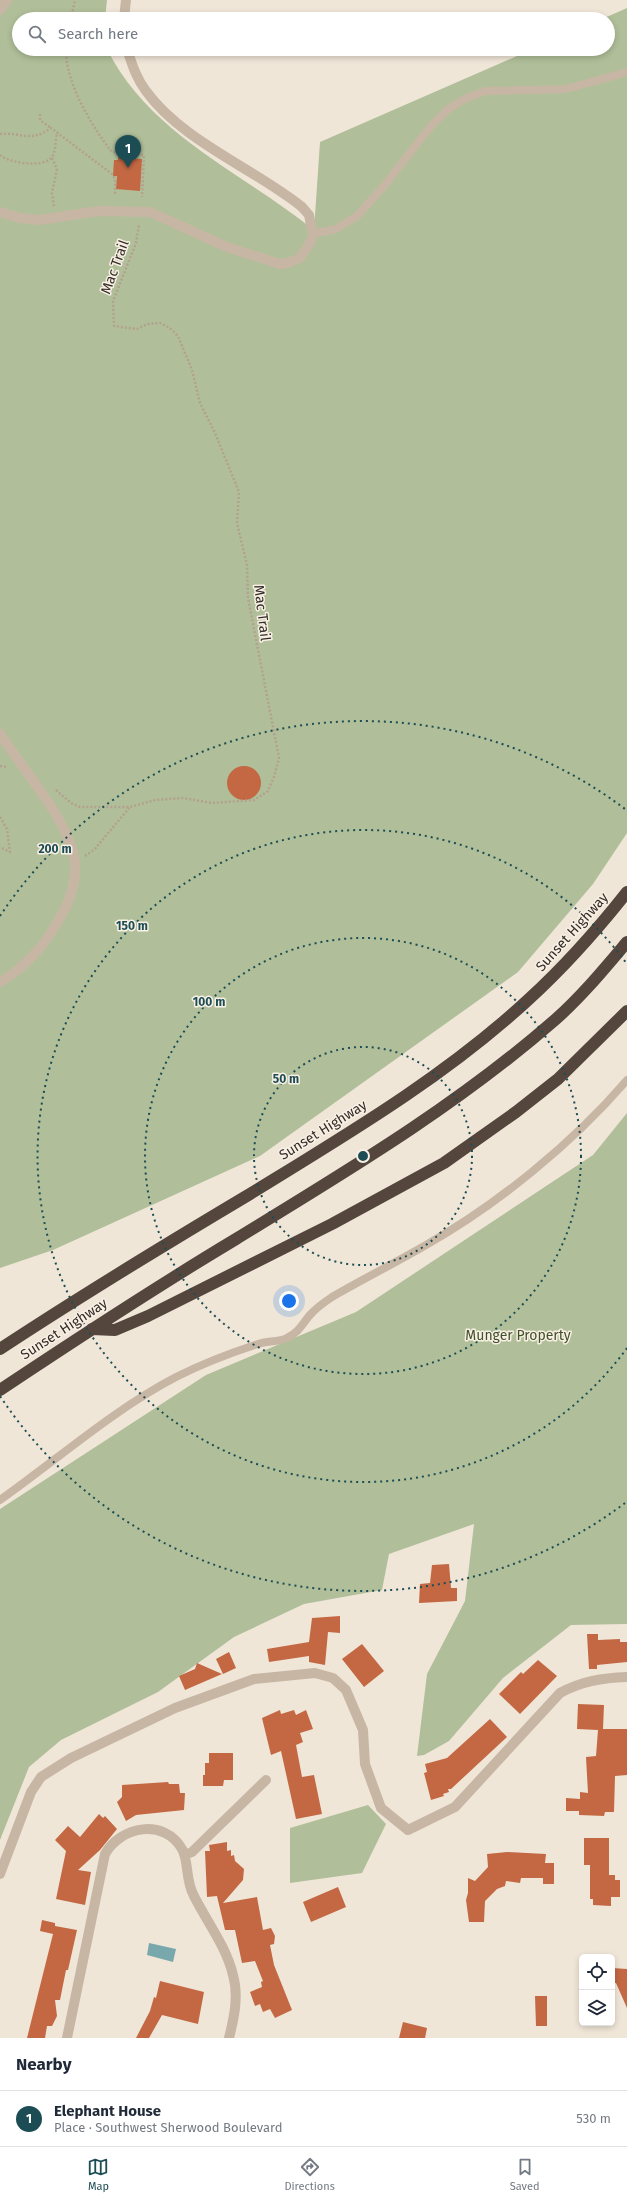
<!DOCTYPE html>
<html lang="en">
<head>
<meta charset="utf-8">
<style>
	:root { --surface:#fff; --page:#f6f6f7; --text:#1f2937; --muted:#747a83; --line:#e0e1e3; --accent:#1d4d54 }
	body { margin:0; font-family:"Fira Sans",sans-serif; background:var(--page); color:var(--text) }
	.controls { position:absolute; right:12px; bottom:12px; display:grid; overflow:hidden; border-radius:6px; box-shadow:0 2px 6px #0003 }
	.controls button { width:36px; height:36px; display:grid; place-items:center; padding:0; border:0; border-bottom:1px solid var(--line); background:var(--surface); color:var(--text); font:20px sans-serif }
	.you { position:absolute; left:289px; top:1301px; width:14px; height:14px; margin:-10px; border:3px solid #fff; border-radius:50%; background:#1a73e8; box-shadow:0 0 0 6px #1a73e833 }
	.badge { display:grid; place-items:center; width:26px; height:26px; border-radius:50%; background:var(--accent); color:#fff; font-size:13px; font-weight:700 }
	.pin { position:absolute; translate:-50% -33px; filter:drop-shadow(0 1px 2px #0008) }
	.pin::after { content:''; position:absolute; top:21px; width:14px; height:12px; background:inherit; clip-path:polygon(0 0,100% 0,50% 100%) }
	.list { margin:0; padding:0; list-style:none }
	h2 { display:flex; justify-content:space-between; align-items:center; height:52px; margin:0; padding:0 16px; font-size:17px }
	h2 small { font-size:13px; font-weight:400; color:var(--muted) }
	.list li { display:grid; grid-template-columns:26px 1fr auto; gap:12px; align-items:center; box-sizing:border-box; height:56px; padding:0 16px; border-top:1px solid var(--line) }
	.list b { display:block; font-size:15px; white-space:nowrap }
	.list p { margin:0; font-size:13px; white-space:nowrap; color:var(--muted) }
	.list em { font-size:13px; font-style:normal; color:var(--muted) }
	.icon { flex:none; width:22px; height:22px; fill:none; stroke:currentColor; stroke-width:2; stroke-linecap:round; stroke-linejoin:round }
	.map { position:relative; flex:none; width:627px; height:2038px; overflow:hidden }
	.search { position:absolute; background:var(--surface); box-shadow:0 2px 6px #0003; left:12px; right:12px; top:12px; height:44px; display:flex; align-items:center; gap:10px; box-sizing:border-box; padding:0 14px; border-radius:22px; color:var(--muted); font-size:15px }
	.sheet { height:108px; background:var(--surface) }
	nav { display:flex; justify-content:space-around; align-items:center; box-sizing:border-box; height:56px; border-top:1px solid var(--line); background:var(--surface); font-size:11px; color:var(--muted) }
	nav a { display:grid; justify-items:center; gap:2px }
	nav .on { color:var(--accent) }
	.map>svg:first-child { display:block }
	.green { fill:#b0bf99 }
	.water { fill:#78a8ac }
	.building { fill:#c36843 }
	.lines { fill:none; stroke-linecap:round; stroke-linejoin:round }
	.path { stroke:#b3a08f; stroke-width:2.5; stroke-dasharray:2 2; stroke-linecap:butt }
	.service { stroke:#c8b6a5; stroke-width:8 }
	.minor { stroke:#c8b6a5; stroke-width:10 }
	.tertiary { stroke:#c8b6a5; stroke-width:10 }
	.motorway { stroke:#54453d; stroke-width:12 }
	.ring { fill:none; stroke:#1d4d54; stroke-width:2; stroke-dasharray:2 4 }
	.labels { text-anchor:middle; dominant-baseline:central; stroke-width:3; stroke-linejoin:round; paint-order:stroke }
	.street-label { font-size:14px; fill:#332b26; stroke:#f8f0e4 }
	.park-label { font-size:14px; fill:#41512a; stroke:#f8f0e4 }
	.centre { fill:#1d4d54; stroke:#f8f0e4; stroke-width:2 }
	.ring-label { font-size:12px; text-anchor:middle; font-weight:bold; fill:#1d4d54; stroke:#f8f0e4; stroke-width:3; stroke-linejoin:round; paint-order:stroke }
</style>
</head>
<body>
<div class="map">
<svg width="627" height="2038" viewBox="0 0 627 2038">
	<rect width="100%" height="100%" fill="#f0e6d8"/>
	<!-- green -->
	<g class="green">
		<path d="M0,0H107L105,19H19V49H107C149,134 243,173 314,230L320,142L533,49H608V19H602L627,8V833L593,884L518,972L260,1156L53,1250L0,1268Z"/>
		<polygon points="627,1113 627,1624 571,1625 503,1678 449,1741 424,1755 417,1756 427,1674 465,1601 474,1524 389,1554 382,1590 304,1604 234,1637 158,1692 61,1740 29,1767 0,1840 0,1509 206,1375 356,1312 593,1155"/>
		<polygon points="368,1805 386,1824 362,1873 290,1883 290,1828"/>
	</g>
	<!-- water -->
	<polygon class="water" points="149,1943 176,1949 173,1962 147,1955"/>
	<!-- building -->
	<g class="building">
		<polygon points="118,157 142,159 140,191 116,189 117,176 113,176 114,160 118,160"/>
		<circle cx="244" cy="783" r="17"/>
		<polygon points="449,1564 451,1588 457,1588 457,1601 419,1603 420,1584 430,1583 432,1565"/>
		<polygon points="340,1616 340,1633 328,1632 325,1665 309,1662 309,1656 269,1662 267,1649 309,1642 312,1618"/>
		<polygon points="587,1634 598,1634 598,1640 620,1639 620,1642 627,1642 627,1662 597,1665 597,1669 589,1669"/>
		<polygon points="362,1644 384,1671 364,1687 342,1659"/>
		<polygon points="229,1652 236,1668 223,1674 216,1659"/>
		<polygon points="538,1660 557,1676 520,1714 499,1694 521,1672 523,1674"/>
		<polygon points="197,1663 222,1674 185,1690 179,1676 195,1669"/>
		<polygon points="578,1704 604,1705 603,1729 627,1729 627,1775 615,1776 614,1812 605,1812 604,1816 579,1815 579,1811 566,1811 566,1798 580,1799 580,1792 588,1793 586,1757 596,1756 598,1730 577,1729"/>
		<polygon points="280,1710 281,1714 294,1710 296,1715 306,1710 313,1729 300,1733 303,1742 296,1745 302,1777 314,1775 322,1814 296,1819 281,1751 271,1755 262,1718"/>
		<polygon points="490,1719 507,1737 451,1789 448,1789 449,1792 443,1794 444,1796 431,1800 424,1773 427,1772 425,1764 447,1758"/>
		<polygon points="209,1753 233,1753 233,1780 224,1780 223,1786 203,1786 203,1775 205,1775 205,1763 209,1763"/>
		<polygon points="168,1782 169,1784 179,1784 180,1793 185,1793 184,1810 136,1815 126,1821 117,1802 122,1797 122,1785"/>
		<polygon points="99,1814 103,1818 105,1816 117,1829 100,1850 78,1870 91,1872 85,1905 56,1899 66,1851 55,1840 68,1826 80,1837"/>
		<polygon points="584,1838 609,1838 609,1875 615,1875 615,1880 620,1880 620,1897 611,1897 611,1906 593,1905 593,1899 590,1899 590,1865 584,1865"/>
		<polygon points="227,1842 227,1851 231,1850 231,1856 234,1855 235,1861 244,1869 243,1880 223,1903 257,1897 263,1930 271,1928 275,1936 274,1944 270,1945 274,1965 292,2010 275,2018 270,2009 263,2012 260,2004 255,2006 250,1992 262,1987 261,1982 263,1981 255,1961 242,1963 235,1930 225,1930 217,1896 207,1897 205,1851 210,1851 209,1845"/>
		<polygon points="507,1852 546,1854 545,1863 554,1863 554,1884 543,1884 543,1878 521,1878 520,1883 506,1881 505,1886 497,1889 485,1901 484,1922 469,1922 466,1900 468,1893 468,1878 475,1881 488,1867 487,1854"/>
		<polygon points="338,1887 346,1907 311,1922 303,1902"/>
		<polygon points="42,1920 55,1923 55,1926 77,1930 68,1970 66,1970 60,2000 55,2000 57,2016 52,2026 47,2026 45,2038 27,2038 53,1934 40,1931"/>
		<polygon points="612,1968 627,1969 627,2008 616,1983 612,1983"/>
		<polygon points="160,1981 204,1992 198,2024 162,2015 149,2038 136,2038 150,2011 154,1997 156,1998"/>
		<polygon points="535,1996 547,1996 547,2026 536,2026"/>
		<polygon points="403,2022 427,2028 425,2038 399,2038"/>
	</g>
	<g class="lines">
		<!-- path -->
		<g class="path">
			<polyline points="71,19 75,0"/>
			<path d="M66,49C65,82 92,127 112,152L144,155L142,197"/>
			<polyline points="40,114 40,120 51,128"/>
			<path d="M0,134C22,132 30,143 51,128L112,174L115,179V195"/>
			<path d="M0,155C9,163 42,168 51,158C57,152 54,140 58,132"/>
			<polyline points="52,158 57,169 52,193 54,207"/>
			<polyline points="0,766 8,767"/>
			<polyline points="56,790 71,803 80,807 130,807 155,800 183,798 212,803 254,800 268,791 274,777 279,758 248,598 247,565 237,523 239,492 215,433 200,403 192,370 178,336 170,328 160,323 147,324 137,329 114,326 113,301 136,243 139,225"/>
			<polyline points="0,817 7,829 10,852 0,847"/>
			<polyline points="85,856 94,850 130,807"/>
		</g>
		<!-- service -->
		<g class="service">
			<polyline points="313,234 336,229 357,216 384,186 431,126 447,110 466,98 486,91 566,89 627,72"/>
			<path d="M0,1500C58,1459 113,1410 176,1377C202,1364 230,1353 258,1344C267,1341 279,1342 287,1338C298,1333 302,1325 309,1316C316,1308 323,1303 332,1297C363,1279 395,1263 426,1245C498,1204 573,1143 627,1080"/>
		</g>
		<!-- minor -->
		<g class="minor">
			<path d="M0,734C23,770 70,821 75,863C77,885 68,905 57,923C43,947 24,968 0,982"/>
			<polyline points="185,1855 192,1852 266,1780"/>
			<path d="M0,1874L31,1792L41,1777L71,1758L175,1708L254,1679L315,1673L333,1678L346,1690L363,1730L365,1764L381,1808L408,1830L455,1807L560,1693C582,1681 602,1678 627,1677"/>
			<path d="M67,2038L105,1854C121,1826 164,1818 182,1849C189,1861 185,1880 194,1896C207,1922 226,1946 233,1975C239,1996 234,2018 229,2038"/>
		</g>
		<!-- tertiary -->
		<g class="tertiary">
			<polyline points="0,10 7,0"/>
			<polyline points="124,19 126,0"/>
			<path d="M0,212L20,218L39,220L99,211L150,212L227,247L280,264L288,263L300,258L310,243L313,234L311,225L309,215L302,207C255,169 182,141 146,91C136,78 132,64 127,49"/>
		</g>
		<!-- motorway -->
		<g class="motorway">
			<polyline points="92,1329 115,1330 148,1316 332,1224 444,1163 516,1112 558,1079 627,1011"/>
			<path d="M0,1349C82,1295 166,1244 250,1194C346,1135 446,1076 529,999C565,966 597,930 627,892"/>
			<path d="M0,1390C78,1338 156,1287 236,1239C347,1171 458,1105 556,1019C582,996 605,968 627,942"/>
		</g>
	</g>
	<!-- distance rings -->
	<g class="ring">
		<circle cx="363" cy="1156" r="109"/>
		<circle cx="363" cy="1156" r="218"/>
		<path d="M627 1348A326 326 0 1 1 627 964"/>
		<path d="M625 1503A435 435 0 0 1 0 1396M0 916A435 435 0 0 1 625 809"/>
	</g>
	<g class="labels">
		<!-- street labels -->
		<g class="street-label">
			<text transform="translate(115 267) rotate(-70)">Mac Trail</text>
			<text transform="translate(262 613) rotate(83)">Mac Trail</text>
			<text transform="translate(572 932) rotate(-48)">Sunset Highway</text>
			<text transform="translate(323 1130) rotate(-32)">Sunset Highway</text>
			<text transform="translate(64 1329) rotate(-33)">Sunset Highway</text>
		</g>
		<!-- park labels -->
		<g class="park-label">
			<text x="518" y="1335">Munger Property</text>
		</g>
	</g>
	<circle cx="363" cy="1156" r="6" class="centre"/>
	<g class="ring-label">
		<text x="55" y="853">200 m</text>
		<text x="132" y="930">150 m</text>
		<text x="209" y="1006">100 m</text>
		<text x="286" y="1083">50 m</text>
	</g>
</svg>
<div class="controls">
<button><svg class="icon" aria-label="locate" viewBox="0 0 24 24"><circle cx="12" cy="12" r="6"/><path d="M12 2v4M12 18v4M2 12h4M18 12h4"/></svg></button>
<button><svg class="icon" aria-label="layers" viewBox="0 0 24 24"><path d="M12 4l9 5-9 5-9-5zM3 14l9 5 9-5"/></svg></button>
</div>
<div class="you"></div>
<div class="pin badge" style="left:128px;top:168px">1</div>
<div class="search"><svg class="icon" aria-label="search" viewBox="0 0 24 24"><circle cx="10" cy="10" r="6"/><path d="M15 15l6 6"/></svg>Search here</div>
</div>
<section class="sheet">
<h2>Nearby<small></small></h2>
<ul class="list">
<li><span class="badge">1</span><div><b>Elephant House</b><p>Place · Southwest Sherwood Boulevard</p></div><em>530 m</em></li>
</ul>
</section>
<nav>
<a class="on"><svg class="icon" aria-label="map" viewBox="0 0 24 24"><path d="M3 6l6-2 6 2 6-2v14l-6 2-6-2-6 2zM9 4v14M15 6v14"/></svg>Map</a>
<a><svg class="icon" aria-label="directions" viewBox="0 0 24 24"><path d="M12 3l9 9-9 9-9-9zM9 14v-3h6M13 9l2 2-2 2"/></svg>Directions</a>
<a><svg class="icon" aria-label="saved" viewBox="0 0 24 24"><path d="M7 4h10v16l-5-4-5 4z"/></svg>Saved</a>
</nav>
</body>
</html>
